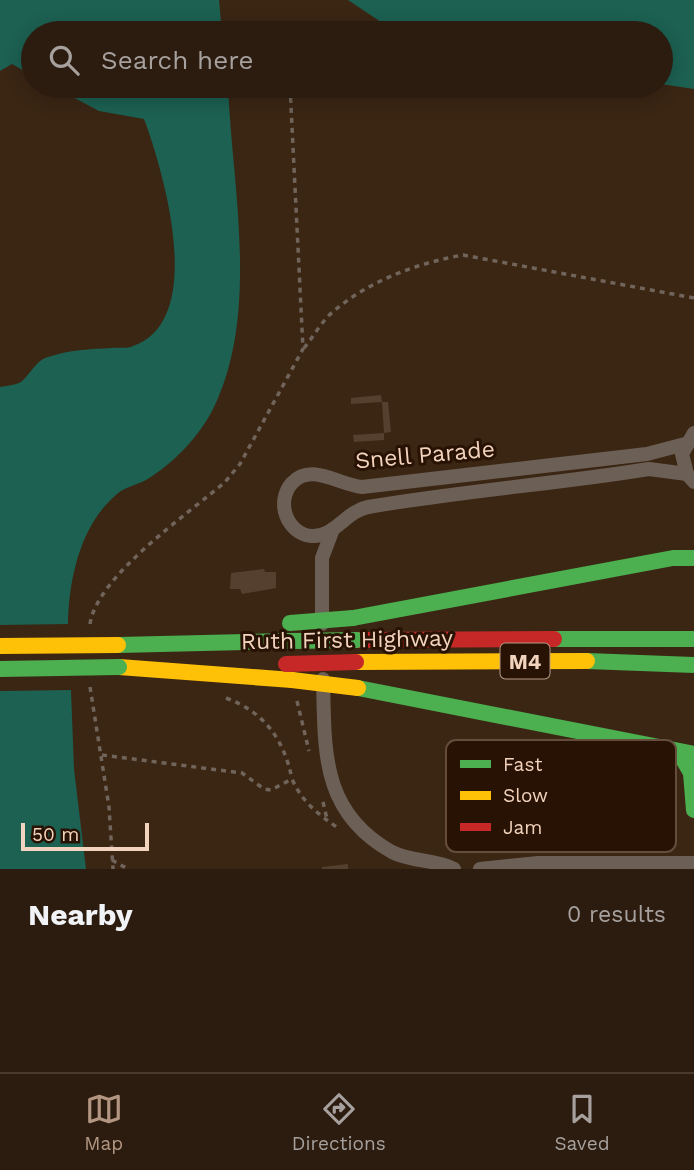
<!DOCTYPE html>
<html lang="en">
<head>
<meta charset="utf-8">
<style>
	:root { --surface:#2c1c0f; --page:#38291d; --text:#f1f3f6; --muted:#a6a19e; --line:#483a2f; --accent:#b29682 }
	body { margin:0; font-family:"Work Sans",sans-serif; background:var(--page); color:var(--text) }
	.scale { position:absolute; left:21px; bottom:18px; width:128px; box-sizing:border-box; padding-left:7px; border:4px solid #f2d3bd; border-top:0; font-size:19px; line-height:24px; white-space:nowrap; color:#f2d3bd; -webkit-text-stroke:5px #281203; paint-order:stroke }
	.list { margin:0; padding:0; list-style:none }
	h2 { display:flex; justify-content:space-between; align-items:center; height:91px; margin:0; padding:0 28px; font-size:30px }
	h2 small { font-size:23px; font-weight:400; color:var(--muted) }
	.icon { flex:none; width:38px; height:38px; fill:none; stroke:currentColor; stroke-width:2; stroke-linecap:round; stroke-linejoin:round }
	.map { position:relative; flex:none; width:694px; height:869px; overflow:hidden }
	.search { position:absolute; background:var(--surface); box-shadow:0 4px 18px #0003; left:21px; right:21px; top:21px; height:77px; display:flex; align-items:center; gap:18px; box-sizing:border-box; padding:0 24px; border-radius:38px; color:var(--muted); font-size:26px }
	.sheet { height:203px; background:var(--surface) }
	nav { display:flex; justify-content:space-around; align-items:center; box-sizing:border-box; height:98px; border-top:2px solid var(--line); background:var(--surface); font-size:19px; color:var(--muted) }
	nav a { display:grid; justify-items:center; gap:4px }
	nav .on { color:var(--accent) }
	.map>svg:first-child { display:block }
	.water { fill:#1c6152 }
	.building { fill:#55402f }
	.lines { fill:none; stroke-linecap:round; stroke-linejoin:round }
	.path { stroke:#71645a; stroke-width:3.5; stroke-dasharray:5 5; stroke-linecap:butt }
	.street { stroke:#6c6056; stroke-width:14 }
	.fast { stroke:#4caf50; stroke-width:16 }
	.slow { stroke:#ffc107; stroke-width:16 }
	.jam { stroke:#c62828; stroke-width:16 }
	.fast-bridge { stroke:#4caf50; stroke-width:16 }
	.slow-bridge { stroke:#ffc107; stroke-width:16 }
	.jam-bridge { stroke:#c62828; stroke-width:16 }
	.labels { text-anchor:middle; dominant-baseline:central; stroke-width:6; stroke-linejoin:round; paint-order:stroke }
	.shield { fill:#281203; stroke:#b59985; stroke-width:2 }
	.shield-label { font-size:21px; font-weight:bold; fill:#f2d3bd }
	.street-label { font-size:23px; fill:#f2d3bd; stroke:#281203 }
	.key { fill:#281203; stroke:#654c3b; stroke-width:2 }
	.key-label { font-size:19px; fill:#f2d3bd }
</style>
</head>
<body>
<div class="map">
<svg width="694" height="869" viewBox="0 0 694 869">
	<rect width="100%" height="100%" fill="#3b2614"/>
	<!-- water -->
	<g class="water">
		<polygon points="0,0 219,0 222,33 33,33 33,76 12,64 0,71"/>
		<polygon points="348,0 694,0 694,89 661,84 661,33 415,33 387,26"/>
		<path d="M52,86H228C232,187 260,311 214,407C200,436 174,463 146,480C137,485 125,487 117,494C80,525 69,579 68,624L0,625V387C6,386 15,385 21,382C30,375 36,360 48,357C69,350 90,349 112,348C118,347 127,349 133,346C208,320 163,170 144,119L99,111Z"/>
		<polygon points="71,690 74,769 86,869 0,869 0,691"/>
	</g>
	<!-- building -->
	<g class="building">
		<polygon points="381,395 382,402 351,404 351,398"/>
		<polygon points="382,402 388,402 391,432 384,433"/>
		<polygon points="384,433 384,440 354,442 353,435"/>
		<polygon points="264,569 265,572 276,572 276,588 242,594 240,589 230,589 231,573"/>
		<polygon points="348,864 348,869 322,869 322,867"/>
	</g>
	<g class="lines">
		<!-- path -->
		<g class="path">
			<path d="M304,348C314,336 323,319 335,310C371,280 418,263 463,255L694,298"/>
			<path d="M90,624C97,576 187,515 225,482L240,464L303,349L290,86"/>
			<polyline points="90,687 109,807 113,869"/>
			<path d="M226,698C264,712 284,739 292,779"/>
			<polyline points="297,701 309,751"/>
			<path d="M102,755L242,773L264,789L271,790L292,779C302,802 318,814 338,828"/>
			<polyline points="323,802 327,819"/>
			<polyline points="112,860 128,869"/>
		</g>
		<!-- street -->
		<g class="street">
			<polyline points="694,433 682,454 687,474 694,482"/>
			<path d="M685,444L647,454L362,487C339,485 311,462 292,483C275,502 287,534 312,536C335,537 346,511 368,507C461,491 556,484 649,469L687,474"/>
			<polyline points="322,624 322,558 333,529"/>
			<path d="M323,679C325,750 320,812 392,852C411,862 435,859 454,869"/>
			<polyline points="480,869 538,863 694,863"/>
		</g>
		<!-- fast -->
		<g class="fast">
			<polyline points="353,618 673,558 694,558"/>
			<polyline points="554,639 694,639"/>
			<polyline points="118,645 291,641"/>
			<polyline points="587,661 694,665"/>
			<polyline points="358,688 694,754"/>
			<polyline points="679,752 691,773 694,810"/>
		</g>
		<!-- slow -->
		<g class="slow">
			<polyline points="356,662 587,661"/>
			<polyline points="119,667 292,680"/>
		</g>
		<!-- jam -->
		<polyline class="jam" points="357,640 554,639"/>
		<!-- fast-bridge -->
		<g class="fast-bridge">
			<polyline points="290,623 353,618"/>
			<polyline points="291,641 357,640"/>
			<polyline points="0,669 119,667"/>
		</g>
		<!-- slow-bridge -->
		<g class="slow-bridge">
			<polyline points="0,646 118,645"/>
			<polyline points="292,680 358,688"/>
		</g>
		<!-- jam-bridge -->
		<polyline class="jam-bridge" points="286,664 356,662"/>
	</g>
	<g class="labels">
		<!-- shield labels -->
		<rect class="shield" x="500.5" y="643.5" width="49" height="35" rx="5"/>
		<g class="shield-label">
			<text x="525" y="661">M4</text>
		</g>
		<!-- street labels -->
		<g class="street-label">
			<text transform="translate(425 455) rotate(-5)">Snell Parade</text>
			<text transform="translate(347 640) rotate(-1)">Ruth First Highway</text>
		</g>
	</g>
	<!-- legend -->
	<rect x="446" y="740" width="230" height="112" rx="10" class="key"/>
	<rect x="460" y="760" width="31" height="8" fill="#4caf50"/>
	<rect x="460" y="791" width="31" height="9" fill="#ffc107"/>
	<rect x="460" y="823" width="31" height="8" fill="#c62828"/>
	<g class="key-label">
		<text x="503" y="771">Fast</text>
		<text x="503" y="802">Slow</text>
		<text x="503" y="834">Jam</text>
	</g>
</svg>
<div class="scale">50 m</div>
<div class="search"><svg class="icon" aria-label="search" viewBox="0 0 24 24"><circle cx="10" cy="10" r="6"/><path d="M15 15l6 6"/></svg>Search here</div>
</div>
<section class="sheet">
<h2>Nearby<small>0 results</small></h2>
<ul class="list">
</ul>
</section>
<nav>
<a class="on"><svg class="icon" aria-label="map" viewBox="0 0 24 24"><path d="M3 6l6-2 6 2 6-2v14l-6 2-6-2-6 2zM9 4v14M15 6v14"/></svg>Map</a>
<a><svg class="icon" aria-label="directions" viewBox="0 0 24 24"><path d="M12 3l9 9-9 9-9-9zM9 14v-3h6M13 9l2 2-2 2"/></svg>Directions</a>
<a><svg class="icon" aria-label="saved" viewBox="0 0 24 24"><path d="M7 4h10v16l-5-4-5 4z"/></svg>Saved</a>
</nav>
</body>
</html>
